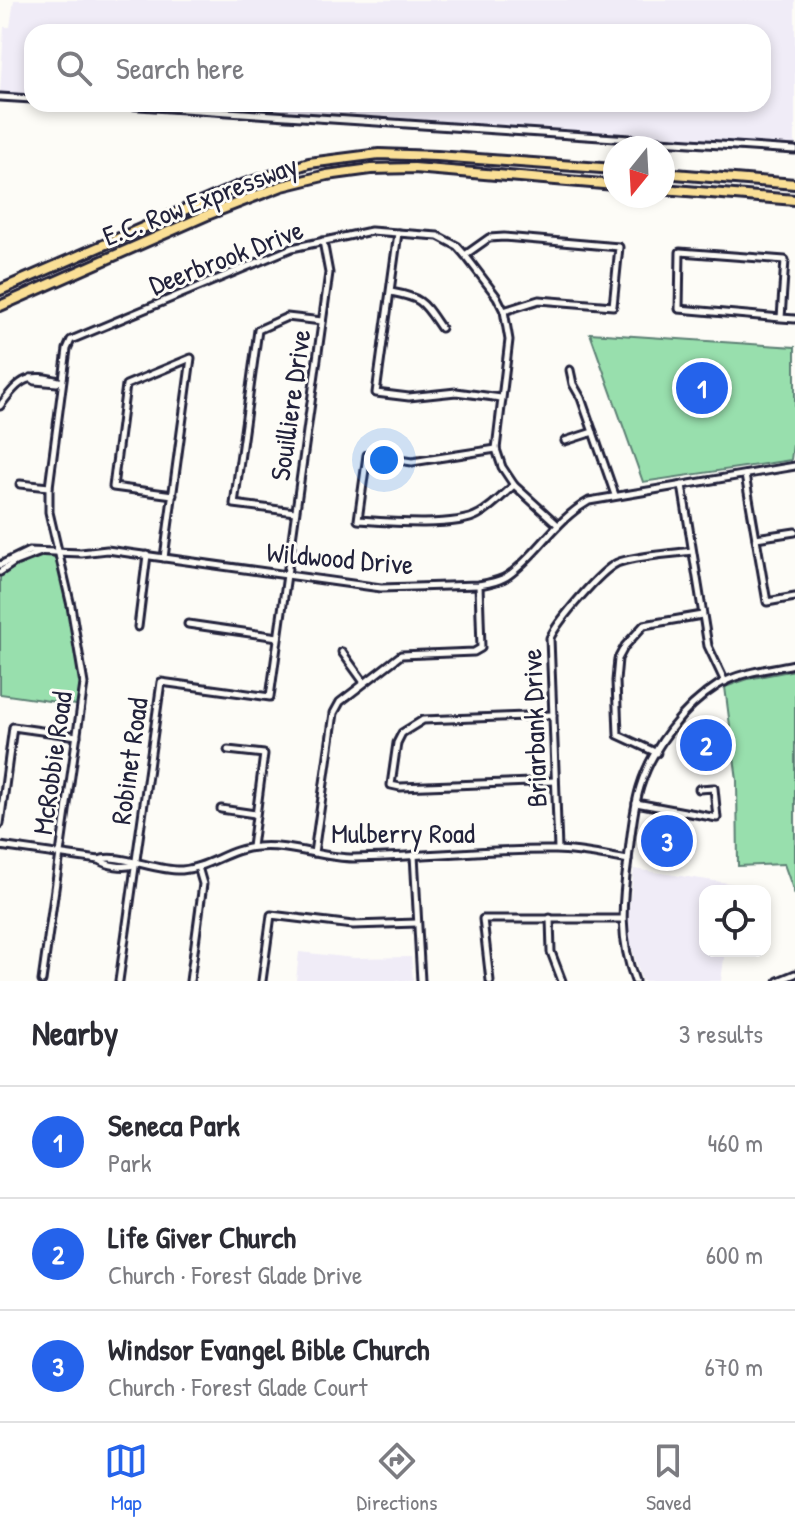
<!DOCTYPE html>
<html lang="en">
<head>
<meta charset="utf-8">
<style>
	:root { --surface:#fff; --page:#f7f7f7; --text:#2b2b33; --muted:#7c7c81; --line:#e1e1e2; --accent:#2563eb }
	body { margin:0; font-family:"Patrick Hand",sans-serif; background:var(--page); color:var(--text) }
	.controls { position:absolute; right:24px; bottom:24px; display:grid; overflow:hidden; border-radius:16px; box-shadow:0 4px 12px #0003 }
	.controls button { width:72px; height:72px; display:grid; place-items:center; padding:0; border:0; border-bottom:2px solid var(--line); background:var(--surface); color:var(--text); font:40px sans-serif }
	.compass { position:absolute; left:603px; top:136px; width:72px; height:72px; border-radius:50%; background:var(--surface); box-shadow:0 4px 12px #0003; rotate:198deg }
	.you { position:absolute; left:384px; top:460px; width:28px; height:28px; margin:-20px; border:6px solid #fff; border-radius:50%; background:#1a73e8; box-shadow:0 0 0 12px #1a73e833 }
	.badge { display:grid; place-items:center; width:52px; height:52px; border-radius:50%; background:var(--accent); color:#fff; font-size:26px; font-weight:700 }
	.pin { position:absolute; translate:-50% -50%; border:4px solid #fff; box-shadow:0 2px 8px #0006 }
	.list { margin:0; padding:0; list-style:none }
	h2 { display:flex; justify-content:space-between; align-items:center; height:104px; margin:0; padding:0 32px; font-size:34px }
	h2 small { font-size:26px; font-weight:400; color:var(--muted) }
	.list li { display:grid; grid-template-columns:52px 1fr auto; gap:24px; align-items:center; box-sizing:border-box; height:112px; padding:0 32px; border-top:2px solid var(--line) }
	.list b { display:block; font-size:30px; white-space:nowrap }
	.list p { margin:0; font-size:26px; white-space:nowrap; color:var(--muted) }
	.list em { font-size:26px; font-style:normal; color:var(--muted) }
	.icon { flex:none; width:44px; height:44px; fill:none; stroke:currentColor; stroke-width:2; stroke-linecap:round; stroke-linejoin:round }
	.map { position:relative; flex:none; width:795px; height:981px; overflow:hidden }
	.search { position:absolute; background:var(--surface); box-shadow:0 4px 12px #0003; left:24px; right:24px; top:24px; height:88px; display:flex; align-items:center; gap:20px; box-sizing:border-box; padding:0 28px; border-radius:24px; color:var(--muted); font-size:30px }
	.sheet { height:440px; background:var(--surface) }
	nav { display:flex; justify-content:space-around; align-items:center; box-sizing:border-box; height:112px; border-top:2px solid var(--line); background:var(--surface); font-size:22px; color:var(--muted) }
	nav a { display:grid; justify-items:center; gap:4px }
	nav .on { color:var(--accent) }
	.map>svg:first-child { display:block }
	.built { fill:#f0ecf7 }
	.green { fill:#98dfad; stroke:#5d8074; stroke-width:2 }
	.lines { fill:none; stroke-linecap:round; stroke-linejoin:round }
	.minor-casing { stroke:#22223b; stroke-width:11 }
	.highway-casing { stroke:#22223b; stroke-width:14 }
	.minor { stroke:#fdfcf7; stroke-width:5 }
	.highway { stroke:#fadf96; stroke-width:8 }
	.labels { text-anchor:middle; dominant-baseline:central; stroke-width:6; stroke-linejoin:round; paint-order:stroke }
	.street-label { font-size:28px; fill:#22223b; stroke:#fdfcf7 }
</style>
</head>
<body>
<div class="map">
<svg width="795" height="981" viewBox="0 0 795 981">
	<rect width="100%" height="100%" fill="#fdfcf7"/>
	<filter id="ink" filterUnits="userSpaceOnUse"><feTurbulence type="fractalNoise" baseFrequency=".0125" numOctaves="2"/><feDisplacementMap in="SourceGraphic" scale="16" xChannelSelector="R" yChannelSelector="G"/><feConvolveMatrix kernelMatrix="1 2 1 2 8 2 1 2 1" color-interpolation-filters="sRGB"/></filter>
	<g filter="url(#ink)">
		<!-- built -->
		<g class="built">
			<polygon points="14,0 795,0 795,147 141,104 763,104 763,32 32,32 32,97 0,95 4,27 10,27"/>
			<polygon points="634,869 735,884 733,891 705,891 705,951 725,951 721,981 642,981 629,938 628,916"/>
			<polygon points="299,952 354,958 411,957 413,981 296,981"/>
		</g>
		<!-- green -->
		<g class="green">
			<polygon points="590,333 795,347 795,429 791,460 643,482"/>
			<polygon points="51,554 58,561 81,678 77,705 0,694 0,574 27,560"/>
			<polygon points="795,670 795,895 784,864 738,866 737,780 725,687 748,679"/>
		</g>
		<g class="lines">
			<!-- minor casing -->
			<g class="minor-casing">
				<g id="minor">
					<polyline points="0,97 32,99"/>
					<polyline points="109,104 795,150"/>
					<polyline points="398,233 376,393 409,397 456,392 501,398"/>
					<polyline points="465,255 489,238 504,237 619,247 613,306 539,300 504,311"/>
					<path d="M391,292C423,298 423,302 441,328"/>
					<polyline points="781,318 785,260 680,252 679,309 781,318 795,319"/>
					<polyline points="570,370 573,384 581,398 615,495"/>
					<polyline points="31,378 35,381 57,383"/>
					<path d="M0,406C21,378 28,372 62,382"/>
					<polyline points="565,441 593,432"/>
					<path d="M496,449L412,462L367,455L358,520C386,522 456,528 479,514C492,507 503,495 514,485"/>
					<polyline points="745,475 767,602 795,597"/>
					<polyline points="20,484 49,487"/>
					<polyline points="682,485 708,646 725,682"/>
					<polyline points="295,512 234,504 258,330 287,317 322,321"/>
					<polyline points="756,538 795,532"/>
					<polyline points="164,558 165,550 191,358 126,385 113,487 173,495"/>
					<path d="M0,565L29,551L81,553L107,550L381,588L479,585C490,583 501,581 509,575C539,553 555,520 589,501L795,466"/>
					<polyline points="0,572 15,562 41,552"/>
					<polyline points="188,624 278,637"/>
					<polyline points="138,627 147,555"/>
					<polyline points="342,652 363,681"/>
					<polyline points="553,715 423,720 402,733 397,743 391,785 400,787 555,781"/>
					<polyline points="228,750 264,754 252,847"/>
					<polyline points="657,753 618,735 616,681 618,659 625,646 644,625 702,615"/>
					<polyline points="636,803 717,818 714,788 699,789"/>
					<polyline points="221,809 255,814"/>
					<polyline points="0,824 13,727 77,736"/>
					<path d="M0,846L99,860C108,866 123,868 134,865"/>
					<path d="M558,849L550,638C558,621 600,571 617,563C634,556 673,554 692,551"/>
					<polyline points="314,853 334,713 340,702 401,655 474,652 481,648 479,585"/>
					<polyline points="414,855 421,981"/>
					<path d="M99,860C115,852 159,872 182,870C208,868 230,848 257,847C290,844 322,858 354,858C421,857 488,849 555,850C579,850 604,856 628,860"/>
					<polyline points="550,918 551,952 562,981"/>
					<polyline points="42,981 84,684 71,606 49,512 49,487 67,349 71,340 292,248 371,231 438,236 457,246 465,255 497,297 504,311 509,340 496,449 502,467 514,485 558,525"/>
					<polyline points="119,981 161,682 270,697 329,273 323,241"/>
					<polyline points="190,981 203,884 198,867"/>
					<polyline points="262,981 271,915 353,925 417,923"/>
					<polyline points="490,981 483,919 621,919"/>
					<path d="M635,981C619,939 622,903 628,860C631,836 633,810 640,787C652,748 683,707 718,685C740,672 770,669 795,664"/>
					<polyline points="778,981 795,974"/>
				</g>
			</g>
			<!-- highway casing -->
			<g class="highway-casing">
				<g id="highway">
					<polyline points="663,173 795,184"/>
					<polyline points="663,189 795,200"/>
					<polyline points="0,290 239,186 309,163 379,154 437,156 615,169"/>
					<polyline points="0,306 207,215 282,186 327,175 371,169 414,168 615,185"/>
				</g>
			</g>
			<!-- minor -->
			<use href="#minor" class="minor"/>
			<!-- highway -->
			<use href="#highway" class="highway"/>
		</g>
	</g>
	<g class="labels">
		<!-- street labels -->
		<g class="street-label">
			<text transform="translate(200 200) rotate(-21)">E.C. Row Expressway</text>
			<text transform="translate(226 257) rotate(-21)">Deerbrook Drive</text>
			<text transform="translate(290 405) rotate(-82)">Souilliere Drive</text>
			<text transform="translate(340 558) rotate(5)">Wildwood Drive</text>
			<text transform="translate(534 728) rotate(-92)">Briarbank Drive</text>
			<text transform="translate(129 761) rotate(-82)">Robinet Road</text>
			<text transform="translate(52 763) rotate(-82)">McRobbie Road</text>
			<text x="403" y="833">Mulberry Road</text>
		</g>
	</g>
</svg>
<div class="controls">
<button><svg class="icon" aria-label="locate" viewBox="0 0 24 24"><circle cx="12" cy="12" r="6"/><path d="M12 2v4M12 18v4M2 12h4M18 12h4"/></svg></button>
</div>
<svg class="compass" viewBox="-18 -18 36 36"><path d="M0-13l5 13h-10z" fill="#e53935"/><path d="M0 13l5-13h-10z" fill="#7c7c81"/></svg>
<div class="you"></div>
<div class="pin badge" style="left:702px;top:388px">1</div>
<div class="pin badge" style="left:706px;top:745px">2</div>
<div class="pin badge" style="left:667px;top:841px">3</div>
<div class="search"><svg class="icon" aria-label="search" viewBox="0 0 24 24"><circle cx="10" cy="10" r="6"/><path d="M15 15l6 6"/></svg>Search here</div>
</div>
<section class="sheet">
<h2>Nearby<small>3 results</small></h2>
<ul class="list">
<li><span class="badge">1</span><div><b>Seneca Park</b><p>Park</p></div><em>460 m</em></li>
<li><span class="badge">2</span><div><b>Life Giver Church</b><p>Church · Forest Glade Drive</p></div><em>600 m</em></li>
<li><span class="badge">3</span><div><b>Windsor Evangel Bible Church</b><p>Church · Forest Glade Court</p></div><em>670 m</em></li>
</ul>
</section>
<nav>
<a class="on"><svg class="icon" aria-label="map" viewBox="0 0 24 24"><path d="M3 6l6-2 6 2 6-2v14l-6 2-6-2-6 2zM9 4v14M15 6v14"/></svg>Map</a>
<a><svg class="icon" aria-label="directions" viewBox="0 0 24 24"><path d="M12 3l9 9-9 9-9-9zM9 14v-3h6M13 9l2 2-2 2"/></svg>Directions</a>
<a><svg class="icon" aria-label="saved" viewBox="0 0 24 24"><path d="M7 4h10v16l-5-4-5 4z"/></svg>Saved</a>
</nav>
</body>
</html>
